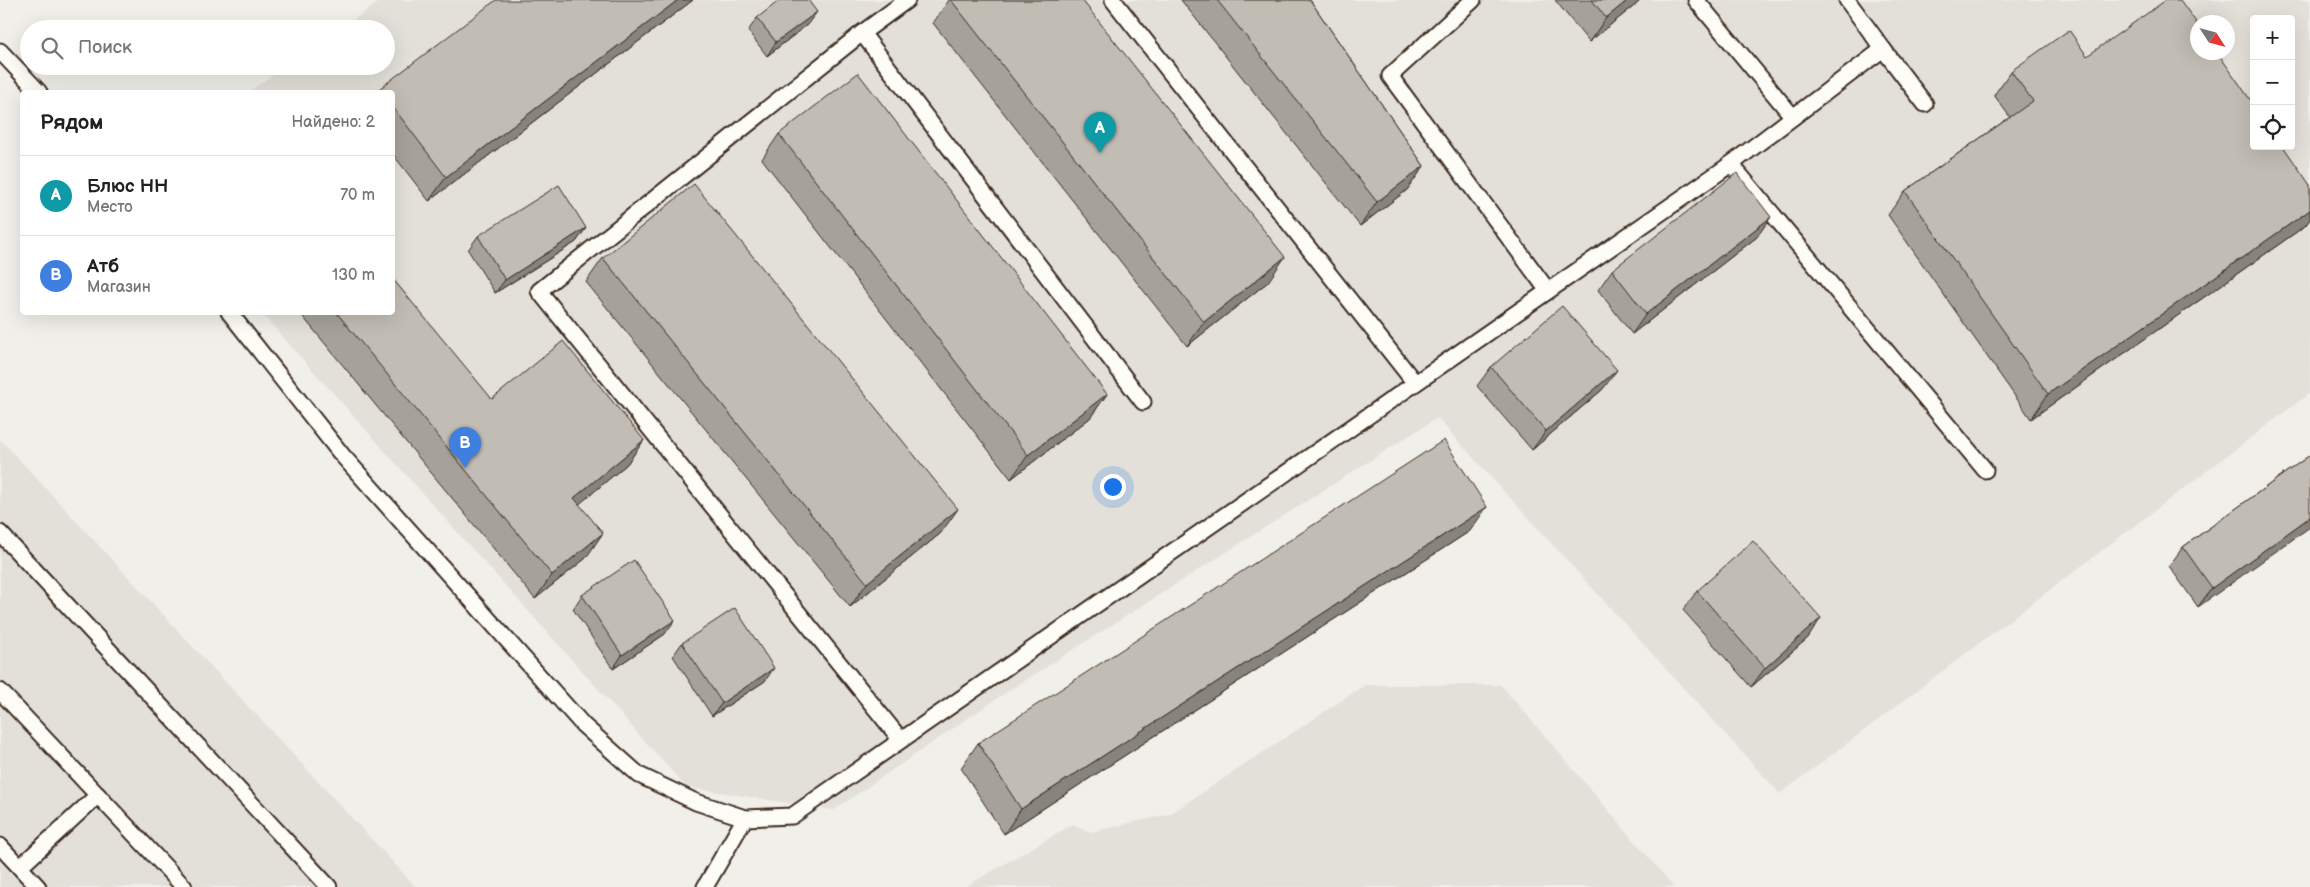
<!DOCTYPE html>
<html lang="ru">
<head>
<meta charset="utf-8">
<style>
	:root { --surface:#fff; --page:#f2f2f2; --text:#202124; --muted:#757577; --line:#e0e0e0; --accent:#db2777 }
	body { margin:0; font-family:"Balsamiq Sans",sans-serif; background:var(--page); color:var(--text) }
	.controls { position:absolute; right:15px; top:15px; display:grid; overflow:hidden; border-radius:5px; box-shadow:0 5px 20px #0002 }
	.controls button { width:45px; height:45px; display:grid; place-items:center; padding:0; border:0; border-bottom:1px solid var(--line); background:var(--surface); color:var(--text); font:25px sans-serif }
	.compass { position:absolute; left:2190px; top:15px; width:45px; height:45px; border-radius:50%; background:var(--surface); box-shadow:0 5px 20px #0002; rotate:126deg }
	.you { position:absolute; left:1112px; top:486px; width:18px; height:18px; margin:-12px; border:4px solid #fff; border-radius:50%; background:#1a73e8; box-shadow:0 0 0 8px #1a73e833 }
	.badge { display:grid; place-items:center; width:32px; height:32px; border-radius:50%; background:var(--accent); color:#fff; font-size:16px; font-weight:700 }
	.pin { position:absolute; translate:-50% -41px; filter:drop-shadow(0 1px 2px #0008) }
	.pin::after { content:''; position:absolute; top:26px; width:18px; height:15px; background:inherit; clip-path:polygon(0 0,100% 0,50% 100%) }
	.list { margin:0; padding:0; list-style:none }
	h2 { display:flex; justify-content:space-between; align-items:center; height:65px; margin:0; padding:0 20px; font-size:21px }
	h2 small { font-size:16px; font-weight:400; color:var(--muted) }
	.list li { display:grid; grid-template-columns:32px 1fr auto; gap:15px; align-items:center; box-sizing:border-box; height:80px; padding:0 20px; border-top:1px solid var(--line) }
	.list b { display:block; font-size:19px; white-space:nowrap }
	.list p { margin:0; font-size:16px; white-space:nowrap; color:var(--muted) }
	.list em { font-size:16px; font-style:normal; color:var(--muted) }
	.icon { flex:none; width:28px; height:28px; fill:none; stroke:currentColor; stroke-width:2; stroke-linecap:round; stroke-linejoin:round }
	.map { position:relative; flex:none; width:2310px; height:887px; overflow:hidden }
	.search { position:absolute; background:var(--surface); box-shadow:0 5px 20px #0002; left:20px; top:20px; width:375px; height:55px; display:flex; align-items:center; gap:12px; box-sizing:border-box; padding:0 18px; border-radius:28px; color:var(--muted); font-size:19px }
	.panel { position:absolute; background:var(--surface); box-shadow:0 5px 20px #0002; left:20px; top:90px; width:375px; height:225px; border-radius:5px }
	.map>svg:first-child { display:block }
	.built { fill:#e3e0da; fill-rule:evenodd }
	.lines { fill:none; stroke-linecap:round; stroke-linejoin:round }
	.service-casing { stroke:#3b2a1e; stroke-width:19 }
	.service { stroke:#fdfcf7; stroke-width:15 }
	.wall { fill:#a6a29b; stroke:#3b2a1e }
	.shaded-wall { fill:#87847e; stroke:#3b2a1e }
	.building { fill:#c1bcb4; stroke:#3b2a1e }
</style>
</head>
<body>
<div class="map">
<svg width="2310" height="887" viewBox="0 0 2310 887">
	<rect width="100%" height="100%" fill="#f1efea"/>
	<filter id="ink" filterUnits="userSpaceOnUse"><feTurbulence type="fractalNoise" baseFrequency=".02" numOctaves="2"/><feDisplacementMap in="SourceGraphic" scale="10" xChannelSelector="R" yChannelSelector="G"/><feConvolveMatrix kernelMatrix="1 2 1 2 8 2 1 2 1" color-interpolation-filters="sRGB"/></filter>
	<g filter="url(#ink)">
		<!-- built -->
		<g class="built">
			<path d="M382,0H2310V393L1780,794L1437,418L999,697L834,810L686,787L261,313L392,312V92H248L286,66H386V29H340ZM2254,19H2291V146H2254ZM2198,22H2228V52H2198Z"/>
			<polygon points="0,439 416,887 0,887"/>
			<polygon points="1365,685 1501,685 1674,887 965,887 1073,824 1091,832 1170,814"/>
		</g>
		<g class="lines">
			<!-- service casing -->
			<g class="service-casing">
				<g id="service">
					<polyline points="1113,0 1415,383"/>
					<polyline points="1473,0 1390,76 1548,291"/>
					<polyline points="1696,0 1793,117"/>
					<polyline points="1847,0 1883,49"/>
					<polyline points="862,33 1143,402"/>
					<polyline points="0,51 39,92"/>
					<polyline points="1731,164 1883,49 1925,104"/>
					<polyline points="229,312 342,455 583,725 639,775 696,802 745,818 792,816 1731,164 1985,470"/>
					<polyline points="0,533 329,887"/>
					<polyline points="0,691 184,887"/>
					<polyline points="901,740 539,291 862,33 907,0"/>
					<polyline points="0,846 38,887"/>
					<polyline points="20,867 98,795"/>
					<polyline points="705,887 745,818"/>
				</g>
			</g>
			<!-- service -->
			<use href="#service" class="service"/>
		</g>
		<!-- wall -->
		<g class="wall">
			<polygon points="693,0 429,201 392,153 392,92 377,92 379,89"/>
			<polygon points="949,0 1082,0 1268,282 1187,346 933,23"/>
			<polygon points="1181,0 1310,0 1424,166 1407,190 1360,226"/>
			<polygon points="1555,0 1640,0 1639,2 1589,42"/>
			<polygon points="757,18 807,25 767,56 748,31"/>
			<polygon points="2087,56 2310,185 2310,219 2305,226 2031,419 1888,215 1905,191 2010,117 1994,95 2011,71"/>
			<polygon points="779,134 1107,394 1090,418 1011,479 762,159"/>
			<polygon points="586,228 576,242 495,293 468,250 478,236"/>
			<polygon points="1757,237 1632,334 1598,290 1612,270"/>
			<polygon points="603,258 941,533 850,607 586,282"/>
			<polygon points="299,312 392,312 492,399 644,440 627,464 579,504 586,558 535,599"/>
			<polygon points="1491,367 1603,389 1532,450 1477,386"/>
			<polygon points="2310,455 2198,607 2169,566 2183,547"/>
			<polygon points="1470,531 1004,834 961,768 978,743"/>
			<polygon points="1697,591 1808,638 1751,687 1683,610"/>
			<polygon points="582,595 665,634 613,669 573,609"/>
			<polygon points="682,643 765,681 712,716 673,656"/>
		</g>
		<!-- shaded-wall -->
		<g class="shaded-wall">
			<polygon points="678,0 693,0 429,201 446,177"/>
			<polygon points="1628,0 1640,0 1639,2 1589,42 1606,18"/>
			<polygon points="817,12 807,25 767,56 776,42"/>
			<polygon points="1424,166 1407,190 1360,226 1377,202"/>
			<polygon points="2310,210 2310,219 2305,226 2031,419 2048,394"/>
			<polygon points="1771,217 1757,237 1632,334 1646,314"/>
			<polygon points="586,228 576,242 495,293 505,280"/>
			<polygon points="1285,257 1268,282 1187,346 1204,322"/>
			<polygon points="1617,370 1603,389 1532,450 1546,431"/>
			<polygon points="1107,394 1090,418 1011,479 1028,455"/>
			<polygon points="644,440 627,464 557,523 574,498"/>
			<polygon points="1487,507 1470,531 1004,834 1021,809"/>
			<polygon points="958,509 941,533 850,607 867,583"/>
			<polygon points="2310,517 2310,527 2198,607 2212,588"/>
			<polygon points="603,533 586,558 535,599 552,575"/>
			<polygon points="1821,618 1808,638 1751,687 1765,668"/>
			<polygon points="675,620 665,634 613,669 622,655"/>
			<polygon points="774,668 765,681 712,716 722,703"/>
		</g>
		<!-- building -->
		<g class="building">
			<polygon points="496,0 678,0 446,177 392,106 392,92 382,92 379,89"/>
			<polygon points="780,0 808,0 817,12 776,42 757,18"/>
			<polygon points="951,0 1082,0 1285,257 1204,322"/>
			<polygon points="1217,0 1310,0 1424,166 1377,202"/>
			<polygon points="1592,0 1628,0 1606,18"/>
			<polygon points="2166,0 2180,0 2198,25 2198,52 2217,52 2254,105 2254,146 2283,146 2310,185 2310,210 2048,394 1905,191 2033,101 2011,71 2069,30 2087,56"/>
			<polygon points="858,73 1107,394 1028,455 779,134"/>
			<polygon points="1737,173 1771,217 1646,314 1612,270"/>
			<polygon points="694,184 958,509 867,583 603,258"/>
			<polygon points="559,185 586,228 505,280 478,236"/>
			<polygon points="392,278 492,399 563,341 644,440 574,498 603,533 552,575 336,312 392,312"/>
			<polygon points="1562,306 1617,370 1546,431 1491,367"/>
			<polygon points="1444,440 1487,507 1021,809 978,743"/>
			<polygon points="2310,455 2310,517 2212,588 2183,547"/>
			<polygon points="1753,541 1821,618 1765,668 1697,591"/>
			<polygon points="634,560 675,620 622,655 582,595"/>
			<polygon points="735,608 774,668 722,703 682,643"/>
		</g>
	</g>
</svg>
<div class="controls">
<button>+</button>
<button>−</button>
<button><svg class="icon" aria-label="locate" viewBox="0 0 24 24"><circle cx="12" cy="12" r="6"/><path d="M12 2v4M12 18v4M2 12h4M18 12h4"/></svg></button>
</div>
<svg class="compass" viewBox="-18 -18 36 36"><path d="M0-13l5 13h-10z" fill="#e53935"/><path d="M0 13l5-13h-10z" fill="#757577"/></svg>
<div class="you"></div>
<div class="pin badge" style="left:1100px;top:153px;background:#0f9aa8">A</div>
<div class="pin badge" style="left:465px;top:468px;background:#3f7fe0">B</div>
<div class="search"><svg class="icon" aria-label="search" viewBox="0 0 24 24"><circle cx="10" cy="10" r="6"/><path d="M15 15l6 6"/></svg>Поиск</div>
<section class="panel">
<h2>Рядом<small>Найдено: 2</small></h2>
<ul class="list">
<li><span class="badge" style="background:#0f9aa8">A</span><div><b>Блюс НН</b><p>Место</p></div><em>70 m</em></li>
<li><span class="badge" style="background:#3f7fe0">B</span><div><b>Атб</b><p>Магазин</p></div><em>130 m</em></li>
</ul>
</section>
</div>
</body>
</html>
